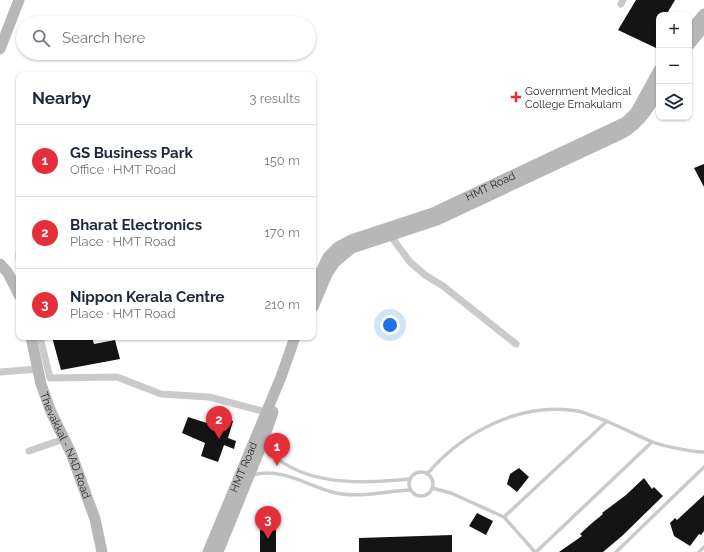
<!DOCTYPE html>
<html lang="en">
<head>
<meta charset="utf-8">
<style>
	:root { --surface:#fff; --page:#f6f6f7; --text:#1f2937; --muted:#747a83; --line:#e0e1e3; --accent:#e42f3a }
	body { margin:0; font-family:Raleway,sans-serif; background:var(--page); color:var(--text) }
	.controls { position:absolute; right:12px; top:12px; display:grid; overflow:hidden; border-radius:8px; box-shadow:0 1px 3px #0004 }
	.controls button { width:36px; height:36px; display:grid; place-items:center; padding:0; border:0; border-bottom:1px solid var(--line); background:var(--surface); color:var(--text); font:20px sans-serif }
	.you { position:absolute; left:390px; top:325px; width:14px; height:14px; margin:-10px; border:3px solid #fff; border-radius:50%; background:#1a73e8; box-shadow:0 0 0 6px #1a73e833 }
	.badge { display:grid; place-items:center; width:26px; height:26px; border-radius:50%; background:var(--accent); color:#fff; font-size:13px; font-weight:700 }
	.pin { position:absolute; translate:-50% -33px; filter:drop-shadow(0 1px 2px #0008) }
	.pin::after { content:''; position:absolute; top:21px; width:14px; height:12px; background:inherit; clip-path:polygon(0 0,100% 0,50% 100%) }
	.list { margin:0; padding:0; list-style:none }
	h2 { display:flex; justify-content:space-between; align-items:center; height:52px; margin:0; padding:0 16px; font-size:17px }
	h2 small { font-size:13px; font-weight:400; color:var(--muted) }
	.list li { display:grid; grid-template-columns:26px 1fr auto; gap:12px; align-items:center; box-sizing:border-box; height:72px; padding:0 16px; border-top:1px solid var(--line) }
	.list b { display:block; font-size:15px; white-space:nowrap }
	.list p { margin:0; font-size:13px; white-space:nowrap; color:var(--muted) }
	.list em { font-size:13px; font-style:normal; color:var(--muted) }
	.icon { flex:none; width:22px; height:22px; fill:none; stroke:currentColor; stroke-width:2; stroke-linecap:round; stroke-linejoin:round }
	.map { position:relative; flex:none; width:704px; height:552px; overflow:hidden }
	.search { position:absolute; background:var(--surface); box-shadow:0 1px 3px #0004; left:16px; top:16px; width:300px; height:44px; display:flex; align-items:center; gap:10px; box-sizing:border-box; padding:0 14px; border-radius:22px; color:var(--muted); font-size:15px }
	.panel { position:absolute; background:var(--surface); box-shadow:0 1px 3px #0004; left:16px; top:72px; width:300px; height:268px; border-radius:8px }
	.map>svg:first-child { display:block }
	.building { fill:#141414 }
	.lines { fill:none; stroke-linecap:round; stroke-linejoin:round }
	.service { stroke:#cacaca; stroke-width:3.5 }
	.minor { stroke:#cacaca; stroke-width:7 }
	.secondary { stroke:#b7b7b7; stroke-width:11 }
	.poi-dot { fill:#e42f3a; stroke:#fff; stroke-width:1.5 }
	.labels { text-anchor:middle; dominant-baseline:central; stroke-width:4; stroke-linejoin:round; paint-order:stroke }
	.poi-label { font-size:11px; fill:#2d2d2d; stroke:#fff; text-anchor:start }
	.street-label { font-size:11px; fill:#2d2d2d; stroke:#fff }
</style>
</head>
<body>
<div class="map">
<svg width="704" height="552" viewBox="0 0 704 552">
	<rect width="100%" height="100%" fill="#fff"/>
	<!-- building -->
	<g class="building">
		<polygon points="636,0 675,0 666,15 659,15 659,43 656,48 618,30"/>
		<polygon points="704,164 704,187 694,168"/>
		<polygon points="52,337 92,337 94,344 115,340 120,359 61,370"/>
		<polygon points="215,414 233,421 228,438 236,441 234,449 224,445 218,462 201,456 205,443 182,433 188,417 210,424"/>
		<polygon points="519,468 529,477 517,492 507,484 510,474"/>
		<polygon points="644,478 652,489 654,487 663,496 622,536 603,552 559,552 582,536 580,534 592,523 603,514 602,513 626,495"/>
		<polygon points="704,495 704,531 701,535 699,534 690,546 674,536 670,523 675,518 677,520"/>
		<polygon points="477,513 493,521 486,535 469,526"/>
		<rect x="260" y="526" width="16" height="26"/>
		<polygon points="452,535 452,552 359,552 359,538"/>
	</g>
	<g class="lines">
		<!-- service -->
		<g class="service">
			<path d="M263,445C298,487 360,484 409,479"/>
			<circle cx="421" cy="484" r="12"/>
			<path d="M427,474C464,431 520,402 578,411C587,413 597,418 606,421C621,427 636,435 650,441C661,446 693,452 704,452"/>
			<path d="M253,475C283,467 307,486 336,493C357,498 388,491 410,490"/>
			<polyline points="432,488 451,493 504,517 535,552"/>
			<polyline points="504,517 607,421"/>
			<polyline points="536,552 652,442"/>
			<polyline points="616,552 704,467"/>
			<polyline points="699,552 704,547"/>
		</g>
		<!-- minor -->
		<g class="minor">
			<polyline points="621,4 623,0"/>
			<polyline points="390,235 410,262 425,275 443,286 516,344"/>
			<polyline points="19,253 19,258"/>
			<polyline points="40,337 50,378 117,377 161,394 209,397 266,412"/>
			<polyline points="0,372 38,369"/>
			<polyline points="29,451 64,439"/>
		</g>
		<!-- secondary -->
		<g class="secondary">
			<polyline points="689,32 704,14"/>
			<polyline points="689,45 704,27"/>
			<polyline points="0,49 19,0"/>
			<polyline points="0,264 8,273 19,295"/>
			<path id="s1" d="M313,288L328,257L338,247L351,240L433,213L626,122L636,112L659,70"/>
			<path d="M313,307L327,274L335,262L352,248L437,220L623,133C641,122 649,108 659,90"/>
			<path id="s2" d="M31,337L41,384L51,412L71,453L95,519L102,552"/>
			<path id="s3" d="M208,552L281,377L295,337"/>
			<polyline points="218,552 262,444 273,412"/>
		</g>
	</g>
	<!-- markers -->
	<path class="poi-dot" d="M514 91h4v4h4v4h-4v4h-4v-4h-4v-4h4z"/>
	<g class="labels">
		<!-- poi labels -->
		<g class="poi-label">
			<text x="525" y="91">Government Medical<tspan x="525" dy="13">College Ernakulam</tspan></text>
		</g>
		<!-- street labels -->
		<g class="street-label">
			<text stroke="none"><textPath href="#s1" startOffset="213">HMT Road</textPath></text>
			<text stroke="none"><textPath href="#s2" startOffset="114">Thevakkal - NAD Road</textPath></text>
			<text stroke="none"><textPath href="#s3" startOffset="92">HMT Road</textPath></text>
		</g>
	</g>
</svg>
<div class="controls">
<button>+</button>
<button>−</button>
<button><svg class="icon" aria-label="layers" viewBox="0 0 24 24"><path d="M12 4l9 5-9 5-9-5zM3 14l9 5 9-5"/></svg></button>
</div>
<div class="you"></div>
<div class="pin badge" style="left:277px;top:466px">1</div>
<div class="pin badge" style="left:219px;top:439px">2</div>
<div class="pin badge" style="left:268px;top:539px">3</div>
<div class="search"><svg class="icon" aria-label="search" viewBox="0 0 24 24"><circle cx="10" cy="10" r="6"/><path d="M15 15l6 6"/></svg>Search here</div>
<section class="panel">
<h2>Nearby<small>3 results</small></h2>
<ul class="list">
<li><span class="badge">1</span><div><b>GS Business Park</b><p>Office · HMT Road</p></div><em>150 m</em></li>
<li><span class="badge">2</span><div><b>Bharat Electronics</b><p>Place · HMT Road</p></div><em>170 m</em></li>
<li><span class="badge">3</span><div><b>Nippon Kerala Centre</b><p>Place · HMT Road</p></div><em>210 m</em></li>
</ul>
</section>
</div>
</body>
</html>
